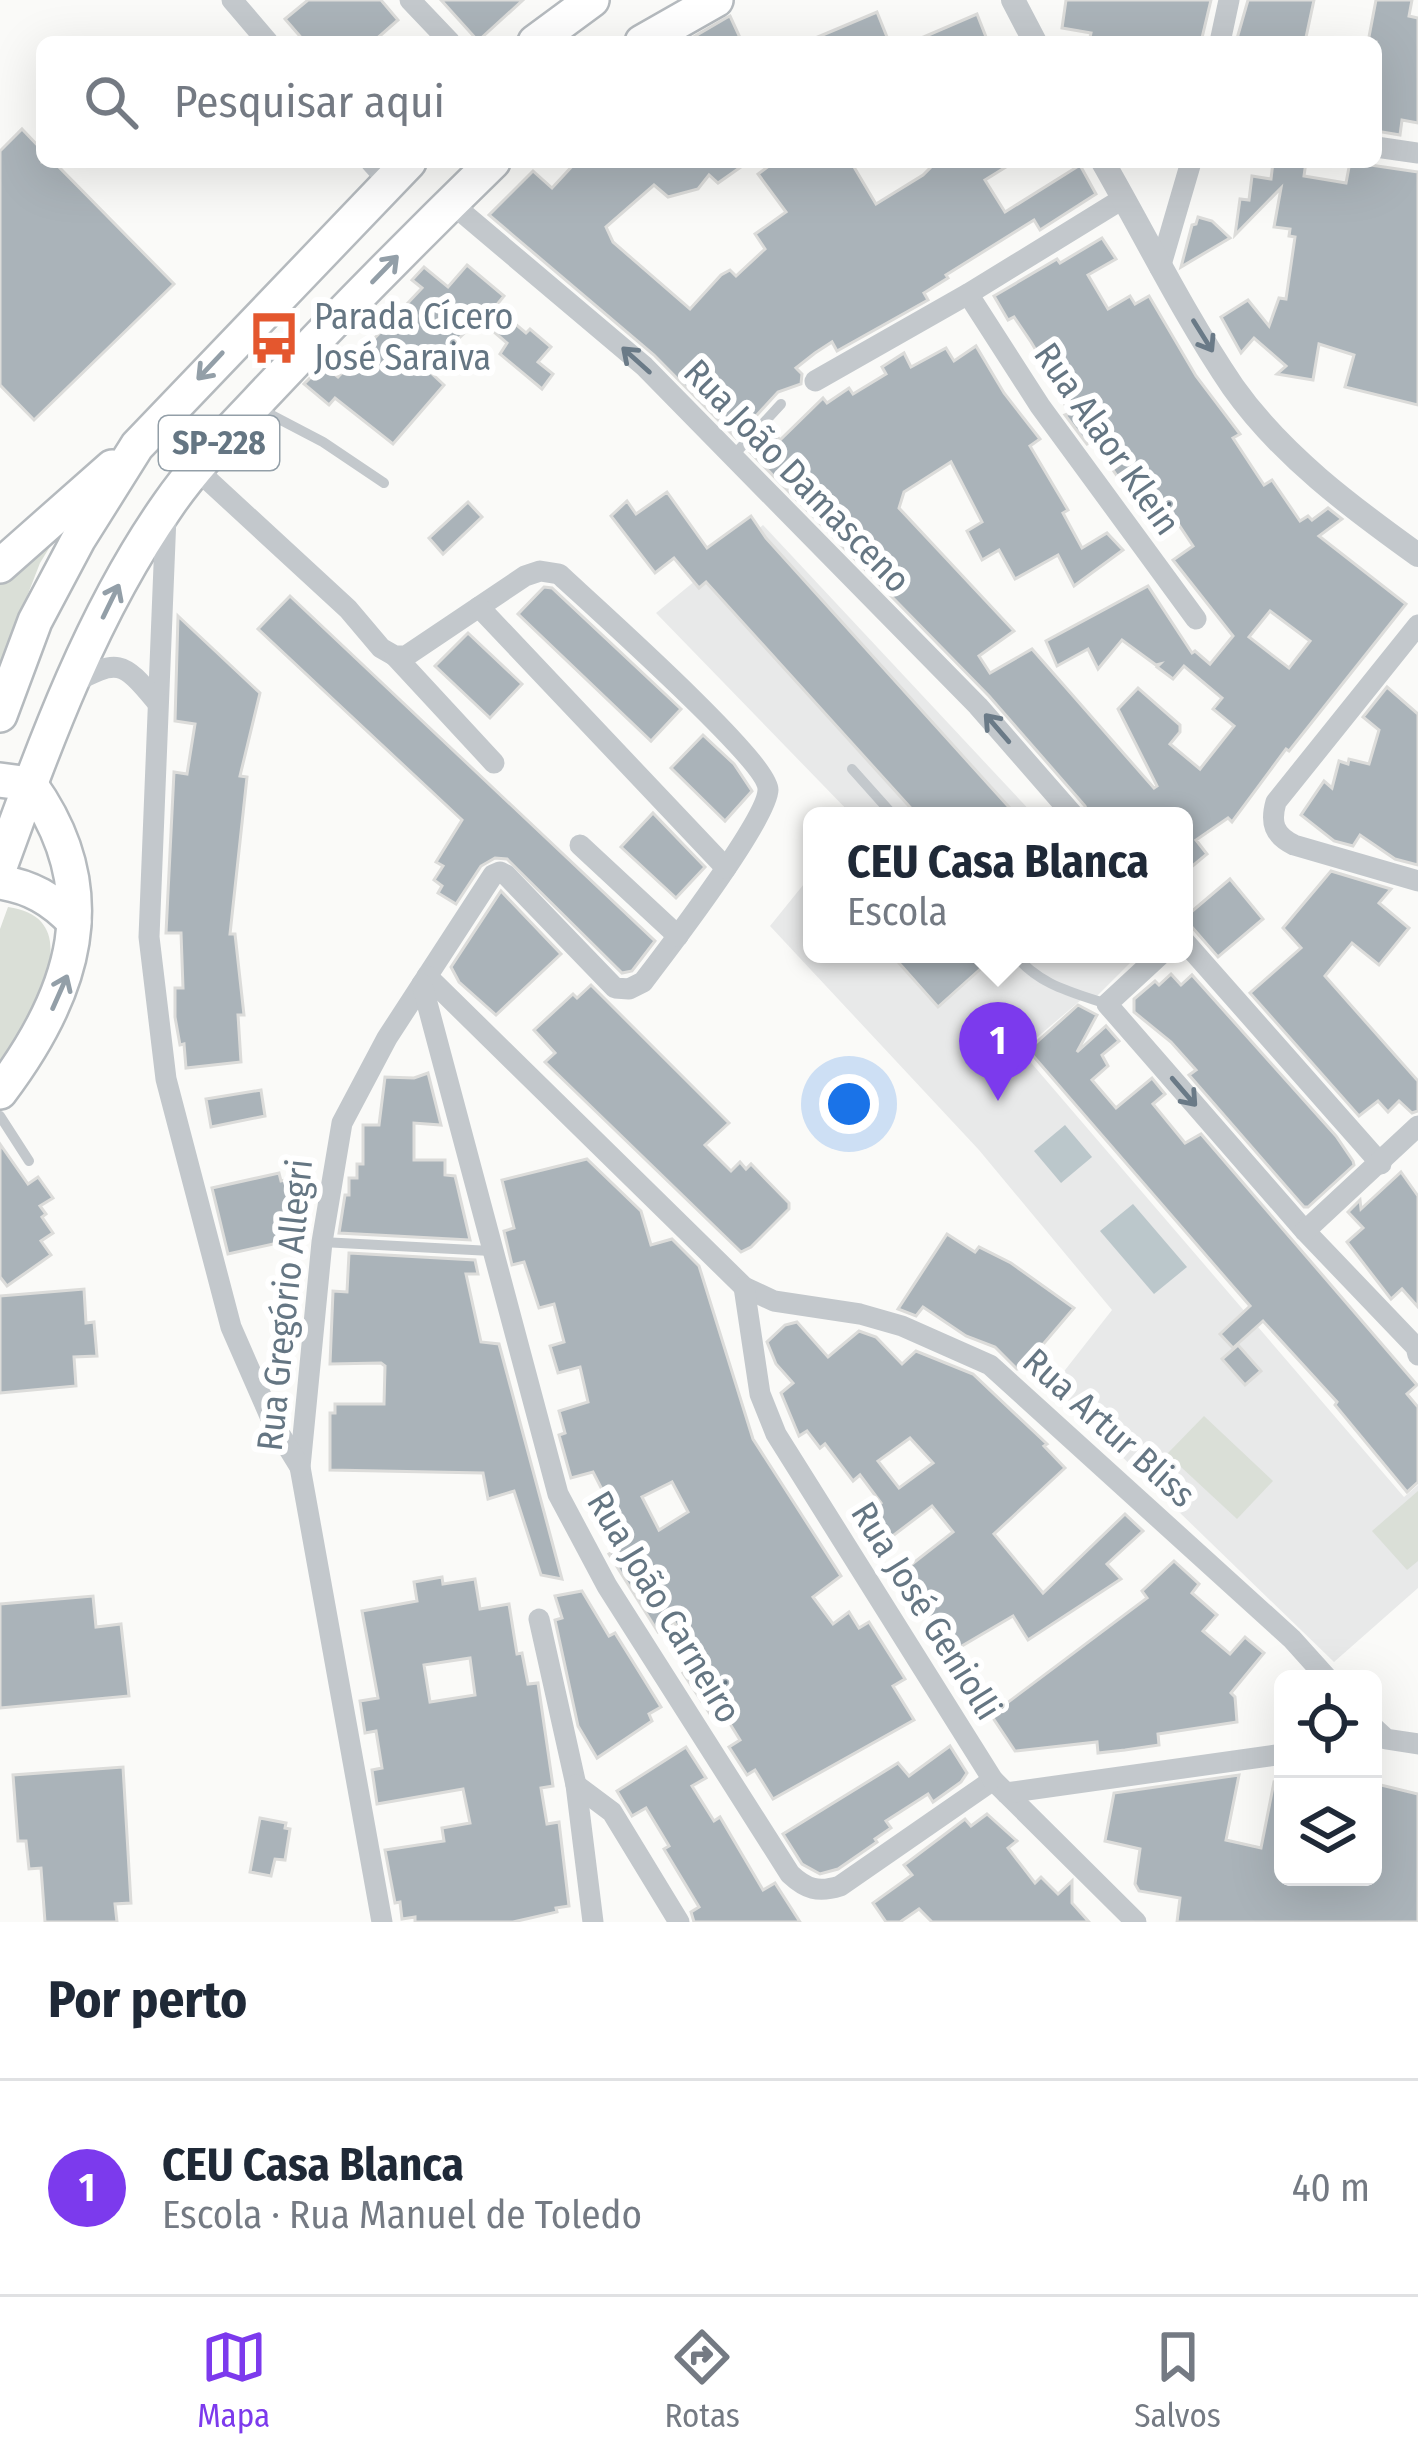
<!DOCTYPE html>
<html lang="pt">
<head>
<meta charset="utf-8">
<style>
	:root { --surface:#fff; --page:#f2f2f3; --text:#1f2937; --muted:#747a83; --line:#e0e1e3; --accent:#7c3aed }
	body { margin:0; font-family:"Fira Sans Condensed",sans-serif; background:var(--page); color:var(--text) }
	.controls { position:absolute; right:36px; bottom:36px; display:grid; overflow:hidden; border-radius:18px; box-shadow:0 12px 48px #0002 }
	.controls button { width:108px; height:108px; display:grid; place-items:center; padding:0; border:0; border-bottom:3px solid var(--line); background:var(--surface); color:var(--text); font:60px sans-serif }
	.you { position:absolute; left:849px; top:1104px; width:42px; height:42px; margin:-30px; border:9px solid #fff; border-radius:50%; background:#1a73e8; box-shadow:0 0 0 18px #1a73e833 }
	.badge { display:grid; place-items:center; width:78px; height:78px; border-radius:50%; background:var(--accent); color:#fff; font-size:39px; font-weight:700 }
	.pin { position:absolute; translate:-50% -99px; filter:drop-shadow(0 3px 6px #0008) }
	.pin::after { content:''; position:absolute; top:63px; width:42px; height:36px; background:inherit; clip-path:polygon(0 0,100% 0,50% 100%) }
	.popup { position:absolute; left:803px; top:807px; width:390px; height:156px; box-sizing:border-box; display:grid; place-content:center; border-radius:18px; background:var(--surface); filter:drop-shadow(0 3px 9px #0005); font-size:39px; white-space:nowrap; color:var(--muted) }
	.popup b { font-size:45px; color:var(--text) }
	.popup::after { content:''; position:absolute; left:50%; top:100%; margin-left:-24px; border:24px solid transparent; border-top-color:var(--surface) }
	.list { margin:0; padding:0; list-style:none }
	h2 { display:flex; justify-content:space-between; align-items:center; height:156px; margin:0; padding:0 48px; font-size:51px }
	h2 small { font-size:39px; font-weight:400; color:var(--muted) }
	.list li { display:grid; grid-template-columns:78px 1fr auto; gap:36px; align-items:center; box-sizing:border-box; height:216px; padding:0 48px; border-top:3px solid var(--line) }
	.list b { display:block; font-size:45px; white-space:nowrap }
	.list p { margin:0; font-size:39px; white-space:nowrap; color:var(--muted) }
	.list em { font-size:39px; font-style:normal; color:var(--muted) }
	.icon { flex:none; width:66px; height:66px; fill:none; stroke:currentColor; stroke-width:2; stroke-linecap:round; stroke-linejoin:round }
	.map { position:relative; flex:none; width:1418px; height:1922px; overflow:hidden }
	.search { position:absolute; background:var(--surface); box-shadow:0 12px 48px #0002; left:36px; right:36px; top:36px; height:132px; display:flex; align-items:center; gap:30px; box-sizing:border-box; padding:0 42px; border-radius:18px; color:var(--muted); font-size:45px }
	.sheet { height:372px; background:var(--surface) }
	nav { display:flex; justify-content:space-around; align-items:center; box-sizing:border-box; height:168px; border-top:3px solid var(--line); background:var(--surface); font-size:33px; color:var(--muted) }
	nav a { display:grid; justify-items:center; gap:6px }
	nav .on { color:var(--accent) }
	.map>svg:first-child { display:block }
	.built { fill:#e8e9e9 }
	.green { fill:#dadfd7 }
	.water { fill:#bbc7cb }
	.building { fill:#aab3b9; stroke:#dcdcda; stroke-width:3; fill-rule:evenodd }
	.lines { fill:none; stroke-linecap:round; stroke-linejoin:round }
	.primary-casing { stroke:#b5babe; stroke-width:38 }
	.service { stroke:#c3c8cc; stroke-width:10 }
	.minor { stroke:#c3c8cc; stroke-width:21 }
	.tertiary { stroke:#c3c8cc; stroke-width:24 }
	.primary { stroke:#fff; stroke-width:33 }
	.oneway { stroke:#939fa8 }
	.oneway2 { stroke:#6a7a87 }
	.labels { text-anchor:middle; dominant-baseline:central; stroke-width:12; stroke-linejoin:round; paint-order:stroke }
	.shield { fill:#fff; stroke:#939fa8; stroke-width:3 }
	.shield-label { font-size:33px; font-weight:bold; fill:#657683 }
	.poi-label { font-size:36px; fill:#657683; stroke:#fff; text-anchor:start }
	.street-label { font-size:36px; fill:#657683; stroke:#fff }
</style>
</head>
<body>
<div class="map">
<svg width="1418" height="1922" viewBox="0 0 1418 1922">
	<rect width="100%" height="100%" fill="#fafaf8"/>
	<!-- built -->
	<g class="built">
		<polygon points="763,525 1035,816 853,816 656,613"/>
		<polygon points="812,874 812,954 1139,954 1097,996 1088,994 1021,1051 1404,1497 1418,1485 1418,1588 1334,1662 1051,1388 1112,1310 979,1150 770,926"/>
	</g>
	<!-- green -->
	<g class="green">
		<polygon points="67,519 40,563 0,666 0,569"/>
		<path d="M8,907C96,919 24,1027 0,1067V929Z"/>
		<polygon points="1204,1416 1273,1481 1237,1519 1167,1454"/>
		<polygon points="1418,1491 1418,1561 1407,1570 1372,1531"/>
	</g>
	<!-- water -->
	<g class="water">
		<polygon points="1065,1125 1092,1157 1061,1183 1034,1151"/>
		<polygon points="1133,1204 1187,1267 1154,1294 1100,1231"/>
	</g>
	<!-- building -->
	<g class="building">
		<polygon points="308,0 381,0 398,20 373,42 305,42 285,19"/>
		<polygon points="441,0 523,0 478,41"/>
		<polygon points="1066,0 1211,0 1201,42 1089,42 1091,33 1062,28"/>
		<polygon points="1248,0 1314,0 1305,42 1236,42"/>
		<polygon points="1376,0 1412,0 1409,16 1418,18 1418,123 1402,120 1400,135 1376,131 1376,42 1368,42"/>
		<polygon points="877,12 889,42 806,42"/>
		<polygon points="977,14 986,37 973,42 912,42"/>
		<polygon points="730,16 742,42 685,42 726,18"/>
		<polygon points="22,129 42,150 42,162 54,162 174,284 34,420 0,385 0,151"/>
		<polygon points="576,162 748,162 718,183 709,175 698,189 668,197 654,185 606,227 613,242 690,309 721,275 730,270 736,276 765,249 755,234 786,212 758,174 774,162 851,162 876,204 923,175 930,168 926,162 1014,162 985,180 1005,212 1080,165 1096,194 1040,230 1034,220 946,275 948,278 924,293 928,300 837,351 832,342 815,353 796,368 802,374 801,384 778,392 736,438 654,355 489,215 533,171 552,188"/>
		<polygon points="1273,162 1306,162 1304,176 1346,183 1350,162 1418,172 1418,405 1345,387 1354,355 1319,344 1313,380 1277,374 1286,366 1254,338 1241,353 1221,317 1248,300 1269,326 1279,298 1286,299 1295,237 1289,236 1290,229 1274,227 1281,188 1235,235 1240,199 1249,200 1252,176 1271,179"/>
		<polygon points="1198,217 1212,221 1230,238 1181,267 1192,225 1196,224"/>
		<path d="M1102,238L1116,259L1088,275L1108,309L1130,296L1135,304L1149,296L1196,376L1240,434L1233,438L1264,485L1272,480L1300,521L1308,516L1312,520L1328,508L1342,519L1319,536L1406,604L1289,751L1286,749L1232,822L1228,818L1196,840L1207,854L1184,873V816H1089L1085,806L989,696L750,452L771,429L780,440L823,398L827,403L849,388L853,394L886,374L882,367L904,353L911,367L946,348L954,361L976,346L1004,393L1040,439L1030,446L1068,510L1063,513L1082,548L1107,533L1123,550L1074,586L1058,555L1015,579L999,550L982,560L967,531L982,522L951,462L904,492L899,508L1014,631L979,656L990,673L1032,649L1154,788L1157,786L1118,709L1138,688L1180,725V732L1170,744L1200,769L1234,726L1213,709L1222,698L1184,666L1173,679L1157,667L1160,664L1156,665L1122,640L1098,669L1088,649L1057,666L1046,641L1148,586L1192,653L1195,651L1210,664L1233,636L1173,560L1193,546L1167,507L1157,513L1136,479L1124,486L1097,447L1091,442L1087,444L1065,415L1070,413L1055,388L1058,387L1031,342L1014,317L1008,320L994,296L1057,259L1060,263ZM1270,611L1310,641L1289,668L1249,637Z"/>
		<polygon points="467,265 504,296 495,307 526,333 530,329 551,347 538,362 553,374 542,389 500,354 507,343 479,319 427,369 444,385 393,444 335,398 329,405 304,384 323,365 338,377 422,288 412,280 424,267 448,287"/>
		<polygon points="667,492 707,548 751,516 766,538 1017,816 918,816 706,582 699,588 674,558 655,573 611,516 627,501 636,514"/>
		<polygon points="468,502 482,517 443,554 429,538"/>
		<polygon points="544,587 552,588 681,709 651,741 518,614"/>
		<polygon points="290,596 655,941 632,971 622,973 507,859 495,858 481,866 456,904 438,893 442,886 434,880 443,866 436,862 462,820 258,629"/>
		<polygon points="178,616 260,693 240,776 247,777 230,934 235,934 244,1015 238,1015 241,1062 186,1068 184,1044 180,1045 175,1017 175,988 183,988 181,933 166,933 174,772 187,774 195,724 175,721"/>
		<polygon points="468,633 522,684 490,718 435,666"/>
		<polygon points="1387,687 1418,714 1418,865 1395,859 1360,835 1353,846 1334,841 1301,815 1324,781 1332,788 1339,761 1348,764 1349,759 1369,764 1379,730 1363,717"/>
		<polygon points="703,735 734,764 752,791 725,821 671,768"/>
		<polygon points="653,813 705,867 676,898 621,847"/>
		<polygon points="1331,871 1391,889 1379,903 1409,928 1379,965 1352,943 1325,976 1418,1081 1418,1111 1412,1113 1399,1101 1388,1112 1378,1101 1359,1116 1250,993 1301,948 1283,928"/>
		<polygon points="1230,879 1263,919 1218,957 1184,918"/>
		<polygon points="501,891 561,954 496,1015 459,982 451,967"/>
		<polygon points="891,954 997,954 938,1007"/>
		<polygon points="1171,974 1181,985 1192,975 1336,1136 1353,1161 1354,1165 1308,1207 1304,1207 1189,1075 1196,1070 1171,1042 1134,1012 1134,999 1155,981 1159,985"/>
		<polygon points="591,985 729,1123 705,1145 731,1171 740,1162 746,1169 751,1164 789,1203 789,1209 751,1247 741,1252 545,1062 555,1053 534,1030 573,994 577,998"/>
		<polygon points="1078,1005 1097,1015 1077,1052 1106,1026 1119,1041 1102,1055 1108,1066 1092,1080 1116,1108 1152,1078 1165,1094 1153,1104 1185,1143 1201,1134 1417,1385 1407,1394 1418,1407 1418,1482 1407,1492 1335,1405 1337,1402 1263,1321 1233,1348 1220,1334 1250,1306 1028,1050"/>
		<polygon points="428,1073 441,1125 414,1123 414,1160 445,1160 445,1175 455,1176 470,1240 339,1233 345,1195 349,1195 349,1178 357,1178 357,1164 363,1164 363,1125 379,1125 385,1077 414,1078"/>
		<polygon points="261,1090 265,1116 211,1127 206,1099"/>
		<polygon points="0,1144 28,1184 38,1177 53,1198 40,1206 46,1214 42,1217 53,1233 41,1241 51,1255 7,1286 0,1277"/>
		<path d="M587,1159L641,1211L651,1245L672,1239L699,1266L753,1439L841,1576L813,1597L833,1624L849,1612L859,1628L869,1622L905,1679L893,1686L914,1720L773,1799L755,1770L747,1775L729,1747L740,1740L722,1711L712,1717L683,1673L701,1664L674,1622L658,1632L609,1554L629,1542L593,1472L571,1478L559,1435L565,1433L559,1411L588,1402L580,1367L558,1373L550,1346L564,1342L554,1304L539,1308L524,1262L512,1265L504,1231L514,1228L502,1180ZM672,1482L688,1512L659,1530L642,1497Z"/>
		<polygon points="1401,1172 1418,1196 1418,1307 1402,1289 1391,1299 1347,1242 1363,1228 1348,1212 1360,1200 1361,1209"/>
		<polygon points="279,1173 281,1181 285,1180 296,1239 228,1254 212,1188"/>
		<polygon points="947,1234 975,1252 979,1247 1011,1263 1074,1308 1022,1369 1017,1369 995,1347 966,1336 923,1307 916,1316 898,1309"/>
		<polygon points="349,1253 475,1260 478,1274 466,1274 481,1342 499,1344 562,1579 541,1575 514,1491 488,1499 483,1473 330,1470 330,1413 335,1413 335,1404 384,1404 385,1366 381,1363 330,1364 333,1291 347,1292"/>
		<polygon points="84,1289 86,1323 94,1322 97,1356 74,1357 76,1386 0,1393 0,1296"/>
		<path d="M797,1322L828,1357L859,1331L876,1337L902,1364L916,1351L973,1374L1047,1444L1044,1446L1065,1468L994,1534L1043,1593L1125,1514L1143,1531L1107,1564L1121,1579L1028,1640L1013,1616L955,1650L898,1575L953,1532L932,1506L890,1538L869,1512L881,1503L860,1475L853,1481L825,1444L820,1448L807,1431L799,1436L781,1393L793,1383L776,1364L767,1342L785,1325ZM910,1438L933,1463L899,1488L878,1461Z"/>
		<polygon points="1238,1345 1261,1371 1245,1385 1222,1359"/>
		<polygon points="1174,1561 1199,1584 1192,1593 1217,1615 1203,1631 1230,1654 1245,1637 1264,1653 1231,1693 1235,1697 1237,1722 1158,1734 1159,1745 1125,1750 1098,1753 1097,1742 1015,1751 991,1715 1147,1598 1142,1591"/>
		<path d="M442,1577L443,1584L475,1579L480,1609L509,1604L517,1654L522,1653L528,1684L538,1683L553,1786L541,1788L547,1824L559,1822L569,1906L556,1908L557,1912L513,1922H415V1917L402,1919L400,1902L395,1903L385,1850L444,1841L442,1828L470,1823L463,1789L377,1804L372,1770L382,1768L376,1731L365,1733L360,1701L378,1698L362,1611L417,1601L414,1582ZM470,1658L475,1695L430,1702L424,1665Z"/>
		<polygon points="582,1591 609,1636 615,1633 661,1707 649,1714 652,1721 597,1758 578,1726 555,1620 562,1618 555,1596"/>
		<polygon points="93,1596 96,1627 121,1624 129,1696 0,1708 0,1604"/>
		<polygon points="950,1746 967,1773 961,1782 933,1802 928,1794 886,1821 891,1828 875,1839 877,1842 838,1869 820,1874 802,1864 783,1834 898,1763 909,1776"/>
		<polygon points="686,1747 706,1778 692,1786 714,1821 720,1817 763,1890 775,1883 800,1922 694,1922 691,1912 699,1907 664,1849 669,1846 646,1808 632,1816 617,1791"/>
		<polygon points="123,1767 131,1903 115,1904 117,1922 45,1922 41,1868 29,1869 26,1841 18,1841 13,1775"/>
		<polygon points="1239,1775 1226,1840 1261,1848 1274,1782 1283,1783 1283,1877 1373,1877 1373,1786 1377,1784 1418,1794 1418,1922 1177,1922 1180,1898 1139,1891 1135,1884 1140,1849 1105,1841 1114,1793"/>
		<polygon points="987,1814 1017,1841 1008,1848 1035,1883 1041,1877 1058,1894 1072,1881 1072,1903 1089,1922 932,1922 919,1909 900,1922 886,1922 873,1903 912,1875 904,1865 965,1819 971,1826"/>
		<polygon points="260,1818 286,1823 285,1828 290,1829 285,1860 275,1859 271,1876 250,1872"/>
	</g>
	<g class="lines">
		<!-- primary casing -->
		<g class="primary-casing">
			<g id="primary">
				<polyline points="535,42 592,0"/>
				<polyline points="642,42 716,0"/>
				<polyline points="0,566 112,467"/>
				<polyline points="0,715 35,621 78,540 137,446 409,162"/>
				<path d="M0,780L30,784C108,892 74,994 0,1092"/>
				<path d="M0,867C45,743 92,613 168,505C194,467 226,435 257,402C334,320 413,240 493,162"/>
				<path d="M0,882C31,887 52,899 74,922"/>
			</g>
		</g>
		<!-- service -->
		<g class="service">
			<polyline points="258,408 323,442 384,483"/>
			<polyline points="732,457 781,404"/>
			<polyline points="852,769 894,816"/>
			<path d="M1014,954C1039,985 1071,992 1107,1004"/>
			<polyline points="0,1116 29,1161"/>
			<polyline points="322,1242 491,1251"/>
		</g>
		<!-- minor -->
		<g class="minor">
			<polyline points="232,0 268,42"/>
			<polyline points="410,0 450,42"/>
			<polyline points="1220,42 1229,0"/>
			<polyline points="1376,147 1418,153"/>
			<polyline points="371,162 389,182"/>
			<polyline points="451,203 644,366 978,706 1074,816"/>
			<polyline points="1160,268 1191,162"/>
			<polyline points="968,294 1040,406 1196,619"/>
			<polyline points="815,381 968,294 1124,198"/>
			<path d="M195,468L348,609L381,648L395,656H406L525,576L540,571L559,574C590,603 769,762 768,790C767,820 666,952 643,982L629,989L615,988L506,875L500,872L493,875L387,1038L342,1123L322,1242L300,1467L382,1922"/>
			<polyline points="166,516 149,937 166,1079 231,1327 273,1423 300,1467"/>
			<polyline points="479,607 726,868"/>
			<path d="M1418,625L1276,802C1270,823 1274,835 1294,845L1418,881"/>
			<polyline points="395,656 494,763"/>
			<path d="M71,684C118,659 122,660 156,701"/>
			<polyline points="580,845 678,936"/>
			<polyline points="1184,941 1381,1164"/>
			<polyline points="1161,954 1107,1004 1305,1231 1416,1347 1418,1355"/>
			<polyline points="427,976 744,1287 774,1301 860,1314 902,1326 990,1365 1292,1639 1328,1679"/>
			<path d="M422,984L558,1494L607,1586L790,1874C806,1889 818,1893 840,1886L993,1780"/>
			<polyline points="1305,1231 1418,1126"/>
			<polyline points="744,1287 760,1394 776,1434 993,1780 1136,1922"/>
			<polyline points="539,1619 576,1785 593,1922"/>
			<polyline points="1373,1727 1386,1739 1418,1744"/>
			<polyline points="576,1785 612,1812 679,1922"/>
			<polyline points="1006,1793 1283,1754"/>
		</g>
		<!-- tertiary -->
		<g class="tertiary">
			<polyline points="1013,0 1035,42"/>
			<path d="M1103,162C1146,237 1184,315 1233,387C1281,455 1351,507 1418,555"/>
		</g>
		<!-- primary -->
		<use href="#primary" class="primary"/>
	</g>
	<!-- one-way arrows -->
	<defs><path id="oneway-shaft" d="M-6 0H5M1.5-3L5.5 0L1.5 3" fill="none" stroke-width="1.6" stroke-linecap="round" stroke-linejoin="round" transform="scale(3)"/></defs>
	<g class="oneway">
		<use href="#oneway-shaft" transform="translate(385 269) rotate(-46)"/>
		<use href="#oneway-shaft" transform="translate(210 366) rotate(133)"/>
		<use href="#oneway-shaft" transform="translate(111 601) rotate(-64)"/>
		<use href="#oneway-shaft" transform="translate(60 992) rotate(-66)"/>
	</g>
	<g class="oneway2">
		<use href="#oneway-shaft" transform="translate(1203 336) rotate(58)"/>
		<use href="#oneway-shaft" transform="translate(636 360) rotate(-138)"/>
		<use href="#oneway-shaft" transform="translate(997 728) rotate(-131)"/>
		<use href="#oneway-shaft" transform="translate(1184 1092) rotate(49)"/>
	</g>
	<!-- icons -->
	<defs>
		<g id="bus-bare" transform="scale(4.14)"><path d="M-5-6H5V4H4V6H2V4H-2V6H-4V4H-5ZM-3.5-4V0h7V-4ZM-3.5 1.2v1.5H-2V1.2ZM2 1.2v1.5H3.5V1.2Z" fill="#e4572e" stroke="#fff" stroke-width="2.5" paint-order="stroke"/></g>
	</defs>
	<g fill-rule="evenodd">
		<use href="#bus-bare" x="274" y="338"/>
	</g>
	<g class="labels">
		<!-- shield labels -->
		<rect class="shield" x="159" y="416" width="120" height="54" rx="9"/>
		<g class="shield-label">
			<text x="219" y="443">SP-228</text>
		</g>
		<!-- poi labels -->
		<g class="poi-label">
			<text x="314" y="317">Parada Cícero<tspan x="314" dy="41">José Saraiva</tspan></text>
		</g>
		<!-- street labels -->
		<g class="street-label">
			<text transform="translate(1107 439) rotate(55)">Rua Alaor Klein</text>
			<text transform="translate(797 476) rotate(46)">Rua João Damasceno</text>
			<text transform="translate(285 1305) rotate(-84)">Rua Gregório Allegri</text>
			<text transform="translate(1109 1428) rotate(42)">Rua Artur Bliss</text>
			<text transform="translate(664 1607) rotate(59)">Rua João Carneiro</text>
			<text transform="translate(926 1611) rotate(58)">Rua José Geniolli</text>
		</g>
	</g>
</svg>
<div class="controls">
<button><svg class="icon" aria-label="locate" viewBox="0 0 24 24"><circle cx="12" cy="12" r="6"/><path d="M12 2v4M12 18v4M2 12h4M18 12h4"/></svg></button>
<button><svg class="icon" aria-label="layers" viewBox="0 0 24 24"><path d="M12 4l9 5-9 5-9-5zM3 14l9 5 9-5"/></svg></button>
</div>
<div class="you"></div>
<div class="pin badge" style="left:998px;top:1101px">1</div>
<div class="popup"><b>CEU Casa Blanca</b>Escola</div>
<div class="search"><svg class="icon" aria-label="search" viewBox="0 0 24 24"><circle cx="10" cy="10" r="6"/><path d="M15 15l6 6"/></svg>Pesquisar aqui</div>
</div>
<section class="sheet">
<h2>Por perto<small></small></h2>
<ul class="list">
<li><span class="badge">1</span><div><b>CEU Casa Blanca</b><p>Escola · Rua Manuel de Toledo</p></div><em>40 m</em></li>
</ul>
</section>
<nav>
<a class="on"><svg class="icon" aria-label="map" viewBox="0 0 24 24"><path d="M3 6l6-2 6 2 6-2v14l-6 2-6-2-6 2zM9 4v14M15 6v14"/></svg>Mapa</a>
<a><svg class="icon" aria-label="directions" viewBox="0 0 24 24"><path d="M12 3l9 9-9 9-9-9zM9 14v-3h6M13 9l2 2-2 2"/></svg>Rotas</a>
<a><svg class="icon" aria-label="saved" viewBox="0 0 24 24"><path d="M7 4h10v16l-5-4-5 4z"/></svg>Salvos</a>
</nav>
</body>
</html>
